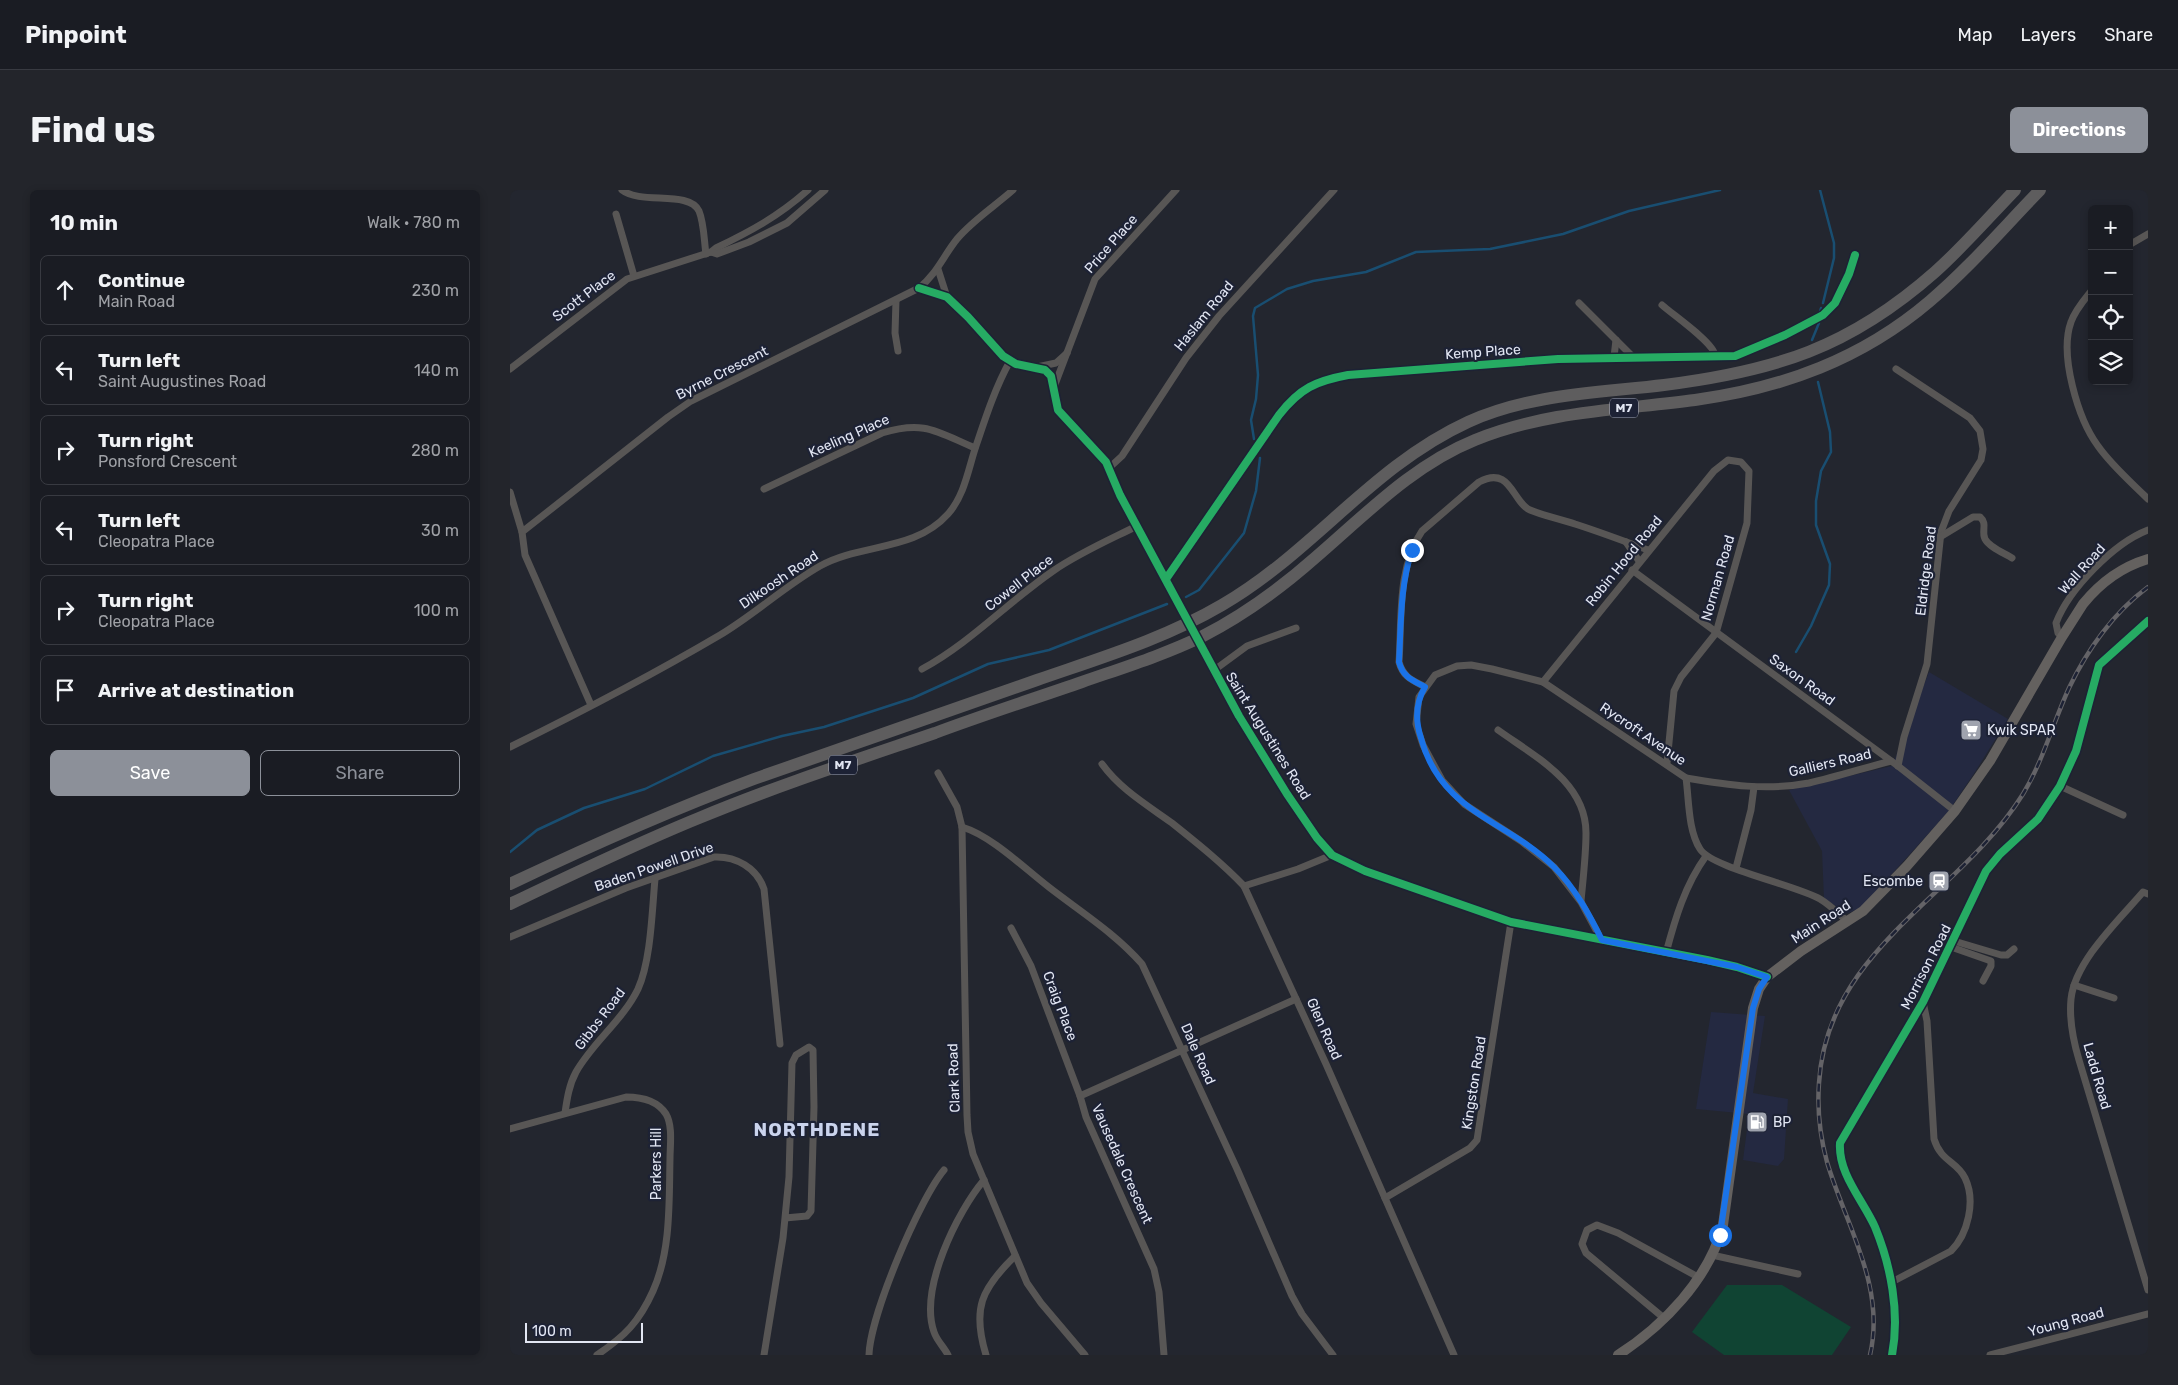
<!DOCTYPE html>
<html lang="en">
<head>
<meta charset="utf-8">
<style>
	:root { --surface:#1a1c23; --page:#23252b; --text:#f1f3f6; --muted:#9fa1a6; --line:#383a41; --accent:#8c9099 }
	body { margin:0; font-family:Rubik,sans-serif; background:var(--page); color:var(--text) }
	.controls { position:absolute; right:15px; top:15px; display:grid; overflow:hidden; border-radius:8px; box-shadow:0 2px 8px #0003 }
	.controls button { width:45px; height:45px; display:grid; place-items:center; padding:0; border:0; border-bottom:1px solid var(--line); background:var(--surface); color:var(--text); font:25px sans-serif }
	.scale { position:absolute; left:15px; bottom:12px; width:118px; box-sizing:border-box; padding-left:5px; border:2px solid #e2e6f3; border-top:0; font-size:14px; line-height:18px; white-space:nowrap; color:#e2e6f3; -webkit-text-stroke:4px #1d2235; paint-order:stroke }
	.stop { position:absolute; width:15px; height:15px; margin:-11px; border:4px solid #1a73e8; border-radius:50%; background:#fff }
	.stop.end { background:#1a73e8; border-color:#fff; box-shadow:0 1px 5px #0008 }
	.list { margin:0; padding:0; list-style:none }
	h2 { display:flex; justify-content:space-between; align-items:center; height:65px; margin:0; padding:0 20px; font-size:21px }
	h2 small { font-size:16px; font-weight:400; color:var(--muted) }
	.list li { display:grid; grid-template-columns:32px 1fr auto; gap:15px; align-items:center; box-sizing:border-box; height:70px; margin:0 10px 10px; padding:0 10px; border:1px solid var(--line); border-radius:8px }
	.list b { display:block; font-size:19px; white-space:nowrap }
	.list p { margin:0; font-size:16px; white-space:nowrap; color:var(--muted) }
	.list em { font-size:16px; font-style:normal; color:var(--muted) }
	.actions { display:flex; gap:10px; padding:15px 20px }
	.actions a { flex:1; padding:11px 0; border:1px solid var(--accent); border-radius:8px; text-align:center; font-size:18px; color:var(--accent) }
	.actions .main { background:var(--accent); color:#fff }
	.icon { flex:none; width:28px; height:28px; fill:none; stroke:currentColor; stroke-width:2; stroke-linecap:round; stroke-linejoin:round }
	.map { position:relative; flex:none; width:1638px; height:1165px; overflow:hidden; border-radius:8px }
	header { display:flex; align-items:center; gap:30px; box-sizing:border-box; height:70px; padding:0 25px; background:var(--surface); border-bottom:1px solid var(--line) }
	header strong { font-size:24px }
	nav { display:flex; gap:28px; margin-inline-start:auto; font-size:18px }
	.intro { display:flex; align-items:center; justify-content:space-between; box-sizing:border-box; height:120px; padding:0 30px }
	h1 { margin:0; font-size:35px }
	.button { padding:12px 22px; border-radius:8px; background:var(--accent); color:#fff; font-size:18px; font-weight:700 }
	main { display:flex; gap:30px; padding:0 30px }
	aside { flex:1; background:var(--surface); border-radius:8px; box-shadow:0 2px 8px #0003 }
	.map>svg:first-child { display:block }
	.built { fill:#242941 }
	.green { fill:#104433 }
	.lines { fill:none; stroke-linecap:round; stroke-linejoin:round }
	.stream { stroke:#194e71; stroke-width:2.5 }
	.street { stroke:#585655; stroke-width:7 }
	.secondary { stroke:#64615f; stroke-width:10 }
	.highway { stroke:#5e5d5e; stroke-width:12 }
	.rail-casing { stroke:#646367; stroke-width:4.5 }
	.rail { stroke:#1d2235; stroke-width:2.5; stroke-dasharray:8; stroke-linecap:butt }
	.cycleway-casing { stroke:#1d2235; stroke-width:11 }
	.cycleway { stroke:#26ab63; stroke-width:8 }
	.route { stroke:#1a73e8; stroke-width:6 }
	.labels { text-anchor:middle; dominant-baseline:central; stroke-width:4.5; stroke-linejoin:round; paint-order:stroke }
	.shield { fill:#1d2235; stroke:#a7abba; stroke-width:1 }
	.shield-label { font-size:12px; font-weight:bold; fill:#e2e6f3 }
	.street-label { font-size:14px; fill:#e2e6f3; stroke:#1d2235 }
	.poi-label { font-size:14px; fill:#e2e6f3; stroke:#1d2235; text-anchor:start }
	.district-label { font-size:19px; font-weight:bold; letter-spacing:1px; fill:#cad3ed; stroke:#1d2235 }
</style>
</head>
<body>
<header>
<strong>Pinpoint</strong>
<nav><a>Map</a><a>Layers</a><a>Share</a></nav>
</header>
<div class="intro"><h1>Find us</h1><a class="button">Directions</a></div>
<main>
<aside>
<h2>10 min<small>Walk · 780 m</small></h2>
<ul class="list">
<li><svg class="icon" aria-label="ahead" viewBox="0 0 24 24"><path d="M12 20V5M6 11l6-6 6 6"/></svg><div><b>Continue</b><p>Main Road</p></div><em>230 m</em></li>
<li><svg class="icon" aria-label="left" viewBox="0 0 24 24"><path d="M17 20v-9H6M10 6l-5 5 5 5"/></svg><div><b>Turn left</b><p>Saint Augustines Road</p></div><em>140 m</em></li>
<li><svg class="icon" aria-label="right" viewBox="0 0 24 24"><path d="M7 20v-9h11M14 6l5 5-5 5"/></svg><div><b>Turn right</b><p>Ponsford Crescent</p></div><em>280 m</em></li>
<li><svg class="icon" aria-label="left" viewBox="0 0 24 24"><path d="M17 20v-9H6M10 6l-5 5 5 5"/></svg><div><b>Turn left</b><p>Cleopatra Place</p></div><em>30 m</em></li>
<li><svg class="icon" aria-label="right" viewBox="0 0 24 24"><path d="M7 20v-9h11M14 6l5 5-5 5"/></svg><div><b>Turn right</b><p>Cleopatra Place</p></div><em>100 m</em></li>
<li><svg class="icon" aria-label="arrive" viewBox="0 0 24 24"><path d="M6 21V4h12l-3 4 3 4H6"/></svg><div><b>Arrive at destination</b></div></li>
</ul>
<div class="actions"><a class="main">Save</a><a>Share</a></div>
</aside>
<div class="map">
<svg width="1638" height="1165" viewBox="0 0 1638 1165">
	<rect width="100%" height="100%" fill="#23262f"/>
	<!-- built -->
	<g class="built">
		<polygon points="1419,482 1498,529 1465,582 1438,622 1351,718 1338,723 1314,709 1312,661 1279,600 1382,576"/>
		<polygon points="1201,822 1255,826 1243,903 1278,909 1274,969 1268,976 1233,970 1239,924 1186,919"/>
	</g>
	<!-- green -->
	<polygon class="green" points="1217,1095 1272,1095 1341,1137 1322,1165 1214,1165 1182,1142"/>
	<g class="lines">
		<!-- stream -->
		<g class="stream">
			<polyline points="1310,0 1324,53 1324,68 1313,113"/>
			<polyline points="1309,125 1311,118"/>
			<polyline points="1302,150 1309,133"/>
			<polyline points="744,249 741,230 746,209 748,185 743,126 745,118 777,99 803,91 856,82 906,62 980,59 1053,44 1119,21 1210,0"/>
			<polyline points="676,407 689,400 734,343 746,301 750,268"/>
			<polyline points="1286,462 1301,436 1319,395 1320,374 1306,335 1306,311 1311,281 1321,262 1320,242 1308,192"/>
			<polyline points="0,662 27,640 74,618 135,599 203,566 272,546 314,537 403,508 478,474 539,460 657,414"/>
		</g>
		<!-- street -->
		<g class="street">
			<path d="M112,0C131,15 179,0 189,21C194,33 194,50 196,64"/>
			<polyline points="106,24 124,86"/>
			<polyline points="1619,55 1638,44"/>
			<path d="M201,62L206,58C241,41 269,26 298,0"/>
			<polyline points="428,79 437,107"/>
			<polyline points="409,98 437,107 458,127 493,166 506,174 535,180 541,186 548,220 596,272 610,305 729,526 777,604 807,648 822,665 855,681 1001,732 1197,770 1227,777 1257,787"/>
			<path d="M1582,100C1574,110 1565,120 1561,132C1549,165 1568,229 1588,256C1602,276 1621,292 1638,309"/>
			<polyline points="386,110 385,143 388,161"/>
			<polyline points="1069,113 1123,167"/>
			<path d="M1152,115C1163,125 1203,152 1205,165"/>
			<polyline points="1104,167 1106,150"/>
			<polyline points="527,177 546,173 557,163"/>
			<polyline points="0,179 117,89 201,62 207,64 239,52 277,33 315,0"/>
			<polyline points="1386,179 1460,228 1470,241 1473,259 1471,270 1439,321 1431,342 1417,474 1394,547 1388,576"/>
			<polyline points="544,197 585,89 666,0"/>
			<polyline points="599,278 612,266 676,168 709,126 824,0"/>
			<path d="M254,299L372,243C415,230 427,242 465,258"/>
			<polyline points="0,302 12,342"/>
			<path d="M1430,347L1463,327H1470C1478,334 1471,341 1475,349C1479,357 1494,363 1502,368"/>
			<polyline points="1116,352 1129,371"/>
			<polyline points="1122,380 1388,576 1445,621"/>
			<path d="M656,389L769,225C790,198 806,191 838,185L1048,169L1225,166L1275,145L1313,125L1325,113L1339,84L1345,65"/>
			<path d="M1552,447L1548,443L1546,433C1559,399 1604,353 1638,340"/>
			<path d="M412,479C460,453 498,412 543,381C569,363 599,350 627,336"/>
			<polyline points="703,481 737,456 786,438"/>
			<polyline points="1033,492 1204,281 1218,270 1231,272 1239,281 1237,333 1206,443 1171,487 1164,501 1157,573"/>
			<path d="M915,497C902,490 893,487 889,472C892,430 887,377 912,341L969,292C1001,275 1002,312 1020,320C1034,326 1051,329 1065,334C1090,342 1114,351 1138,360"/>
			<path d="M81,515L15,365L12,342L158,227L181,211L409,98C426,85 434,65 447,49C463,30 485,16 503,0"/>
			<path d="M988,540C1024,566 1076,592 1076,643C1076,665 1073,689 1071,711"/>
			<path d="M0,557C71,522 142,485 210,445C245,424 275,396 310,376C351,353 404,362 438,324C454,306 458,281 465,259C475,229 485,198 500,171"/>
			<path d="M592,574C610,599 637,615 662,633C687,653 712,673 734,696L816,874L944,1165"/>
			<polyline points="428,583 447,617 452,637 457,925 458,942 463,964 517,1093 531,1113 575,1165"/>
			<path d="M1176,588C1217,595 1257,601 1299,593C1326,587 1354,578 1381,571"/>
			<polyline points="1550,596 1613,625"/>
			<path d="M452,637C482,646 515,679 540,698C571,722 606,744 632,774L727,979L782,1106L792,1124L823,1165"/>
			<polyline points="1226,678 1241,620 1244,597"/>
			<polyline points="734,696 788,679 822,665"/>
			<path d="M1638,704L1633,702C1609,730 1565,771 1561,809C1559,830 1563,850 1569,870L1638,1100"/>
			<polyline points="501,738 521,776 570,906"/>
			<path d="M0,747L116,698L204,667C226,666 247,678 254,699L270,854"/>
			<path d="M1092,751L1071,712L1044,677L1011,651L954,614L932,590L913,555L906,534L909,507L925,485L947,476L961,475L982,479L1033,492L1176,588C1179,610 1178,640 1190,659C1202,678 1286,695 1310,709C1320,715 1329,724 1337,731"/>
			<polyline points="1444,751 1491,765 1497,765 1504,759"/>
			<polyline points="1441,757 1481,771 1481,776 1473,791"/>
			<path d="M1156,763C1165,729 1175,695 1196,666"/>
			<polyline points="1564,795 1604,808"/>
			<path d="M55,923C57,909 59,895 66,882C83,852 113,830 128,799C141,770 142,721 145,689"/>
			<path d="M0,939L116,907C131,907 147,910 156,924C163,936 160,956 160,969C159,1012 161,1061 143,1101C129,1132 115,1146 87,1165"/>
			<polyline points="875,1008 960,958 967,950 1001,732"/>
			<polyline points="1202,1065 1288,1084"/>
			<path d="M1380,1093L1441,1061C1458,1044 1466,1011 1455,988C1447,971 1431,972 1424,949L1417,831L1413,812"/>
			<polyline points="1155,1129 1076,1063 1072,1054 1077,1040 1087,1035 1108,1043 1188,1087"/>
			<polyline points="254,1165 273,1048 279,987 282,873 286,865 299,857 303,860 304,917 301,1021 297,1026 275,1028"/>
			<path d="M359,1165C360,1126 409,1010 434,980"/>
			<path d="M438,1165C434,1157 427,1151 424,1142C409,1099 447,1022 474,990"/>
			<path d="M476,1165C462,1119 471,1099 505,1066"/>
			<polyline points="654,1165 649,1102 644,1079 576,927 570,906 786,809"/>
			<path d="M1382,1165C1390,1123 1381,1076 1365,1037C1353,1010 1328,984 1330,953L1413,812L1476,681L1490,664L1528,629L1550,596L1566,561L1589,475L1638,431"/>
			<polyline points="1480,1165 1638,1124"/>
		</g>
		<!-- secondary -->
		<path class="secondary" d="M1108,1165C1153,1136 1199,1089 1213,1035L1243,818L1249,799L1257,787L1291,761L1353,721L1397,676L1445,621L1480,571L1552,447L1573,414C1590,393 1611,377 1638,369"/>
		<!-- highway -->
		<g class="highway">
			<path d="M0,694C80,656 161,620 244,589C338,556 433,523 527,490C590,468 654,449 712,415C802,363 862,276 958,232C1020,204 1087,203 1154,195C1265,181 1339,158 1425,82C1453,57 1479,27 1505,0"/>
			<path d="M0,714C63,684 125,654 189,628C266,596 346,570 425,543C473,525 523,509 572,492C612,478 654,465 693,446C734,425 771,398 806,367C856,324 903,275 965,250C1036,221 1110,220 1185,210C1273,198 1352,169 1420,111C1460,77 1494,37 1530,0"/>
		</g>
		<!-- rail casing -->
		<g class="rail-casing">
			<path id="rail" d="M1360,1165C1376,1096 1336,1036 1317,972C1310,946 1307,920 1309,893C1317,758 1449,707 1513,604C1533,571 1543,533 1559,498C1577,460 1604,422 1638,397"/>
		</g>
		<!-- rail -->
		<use href="#rail" class="rail"/>
		<!-- cycleway casing -->
		<g class="cycleway-casing">
			<g id="cycleway">
				<polyline points="409,98 437,107 458,127 493,166 506,174 535,180 541,186 548,220 596,272 610,305 729,526 777,604 807,648 822,665 855,681 1001,732 1197,770 1227,777 1257,787"/>
				<path d="M656,389L769,225C790,198 806,191 838,185L1048,169L1225,166L1275,145L1313,125L1325,113L1339,84L1345,65"/>
				<path d="M1382,1165C1390,1123 1381,1076 1365,1037C1353,1010 1328,984 1330,953L1413,812L1476,681L1490,664L1528,629L1550,596L1566,561L1589,475L1638,431"/>
			</g>
		</g>
		<!-- cycleway -->
		<use href="#cycleway" class="cycleway"/>
	</g>
	<g class="lines">
		<!-- route -->
		<path class="route" d="M902,360C890,396 891,435 889,472C893,487 902,490 915,497C905,514 905,530 911,548C931,623 997,630 1044,677C1065,698 1079,724 1092,750L1227,777L1257,787L1249,799L1243,818L1210,1045"/>
	</g>
	<!-- icons -->
	<defs>
		<g id="supermarket-square" transform="scale(1.125)"><rect x="-9" y="-9" width="18" height="18" rx="4" fill="#9fa3ae" stroke="#1d2235"/><path d="M-6-5.5h2.5l.6 2H6L4.5 2H-2.5L-4.4-4H-6ZM-1.5 3.2a1.3 1.3 0 1 0 .1 0ZM3 3.2a1.3 1.3 0 1 0 .1 0Z" fill="#fff"/></g>
		<g id="station-square" transform="scale(1.125)"><rect x="-9" y="-9" width="18" height="18" rx="4" fill="#9fa3ae" stroke="#1d2235"/><path d="M-3-6H3Q5-6 5-4V2Q5 4 3 4L4.5 6H3L1.5 4h-3L-3 6H-4.5L-3 4Q-5 4-5 2V-4Q-5-6-3-6ZM-3.5-4v3h7v-3ZM-3.5 1v1.5H-2V1ZM2 1v1.5H3.5V1Z" fill="#fff"/></g>
		<g id="fuel-square" transform="scale(1.125)"><rect x="-9" y="-9" width="18" height="18" rx="4" fill="#9fa3ae" stroke="#1d2235"/><path d="M-5.5-6h7V0h2V4h1.3V-2.5L3-4.5l.8-.8L6-3V5H2.5V1h-1V6h-7ZM-4.2-4.7v3.2H.2V-4.7Z" fill="#fff"/></g>
	</defs>
	<g fill-rule="evenodd">
		<use href="#supermarket-square" x="1461" y="540"/>
		<use href="#station-square" x="1429" y="691"/>
		<use href="#fuel-square" x="1247" y="932"/>
	</g>
	<g class="labels">
		<!-- shield labels -->
		<g class="shield">
			<rect x="1100" y="208.5" width="28" height="19" rx="4"/>
			<rect x="319" y="565.5" width="28" height="19" rx="4"/>
		</g>
		<g class="shield-label">
			<text x="1114" y="218">M7</text>
			<text x="333" y="575">M7</text>
		</g>
		<!-- street labels -->
		<g class="street-label">
			<text transform="translate(601 54) rotate(-49)">Price Place</text>
			<text transform="translate(74 106) rotate(-37)">Scott Place</text>
			<text transform="translate(694 126) rotate(-51)">Haslam Road</text>
			<text transform="translate(973 162) rotate(-4)">Kemp Place</text>
			<text transform="translate(212 183) rotate(-27)">Byrne Crescent</text>
			<text transform="translate(339 246) rotate(-24)">Keeling Place</text>
			<text transform="translate(1114 371) rotate(-51)">Robin Hood Road</text>
			<text transform="translate(1572 379) rotate(-48)">Wall Road</text>
			<text transform="translate(1416 381) rotate(-83)">Eldridge Road</text>
			<text transform="translate(1208 388) rotate(-74)">Norman Road</text>
			<text transform="translate(269 390) rotate(-34)">Dilkoosh Road</text>
			<text transform="translate(509 393) rotate(-38)">Cowell Place</text>
			<text transform="translate(1292 490) rotate(36)">Saxon Road</text>
			<text transform="translate(1133 544) rotate(34)">Rycroft Avenue</text>
			<text transform="translate(758 546) rotate(58)">Saint Augustines Road</text>
			<text transform="translate(1320 573) rotate(-13)">Galliers Road</text>
			<text transform="translate(144 677) rotate(-19)">Baden Powell Drive</text>
			<text transform="translate(1311 732) rotate(-33)">Main Road</text>
			<text transform="translate(1416 777) rotate(-63)">Morrison Road</text>
			<text transform="translate(550 816) rotate(69)">Craig Place</text>
			<text transform="translate(90 829) rotate(-53)">Gibbs Road</text>
			<text transform="translate(814 839) rotate(66)">Glen Road</text>
			<text transform="translate(688 864) rotate(66)">Dale Road</text>
			<text transform="translate(1587 886) rotate(74)">Ladd Road</text>
			<text transform="translate(444 888) rotate(-92)">Clark Road</text>
			<text transform="translate(964 893) rotate(-81)">Kingston Road</text>
			<text transform="translate(146 974) rotate(-90)">Parkers Hill</text>
			<text transform="translate(612 974) rotate(66)">Vausedale Crescent</text>
			<text transform="translate(1556 1132) rotate(-15)">Young Road</text>
		</g>
		<!-- poi labels -->
		<g class="poi-label">
			<text x="1477" y="540">Kwik SPAR</text>
			<text x="1413" y="691" text-anchor="end">Escombe</text>
			<text x="1263" y="932">BP</text>
		</g>
		<!-- district labels -->
		<g class="district-label">
			<text x="307" y="939">NORTHDENE</text>
		</g>
	</g>
</svg>
<div class="controls">
<button>+</button>
<button>−</button>
<button><svg class="icon" aria-label="locate" viewBox="0 0 24 24"><circle cx="12" cy="12" r="6"/><path d="M12 2v4M12 18v4M2 12h4M18 12h4"/></svg></button>
<button><svg class="icon" aria-label="layers" viewBox="0 0 24 24"><path d="M12 4l9 5-9 5-9-5zM3 14l9 5 9-5"/></svg></button>
</div>
<div class="scale">100 m</div>
<div class="stop" style="left:1210px;top:1045px"></div>
<div class="stop end" style="left:902px;top:360px"></div>
</div>
</main>
</body>
</html>
